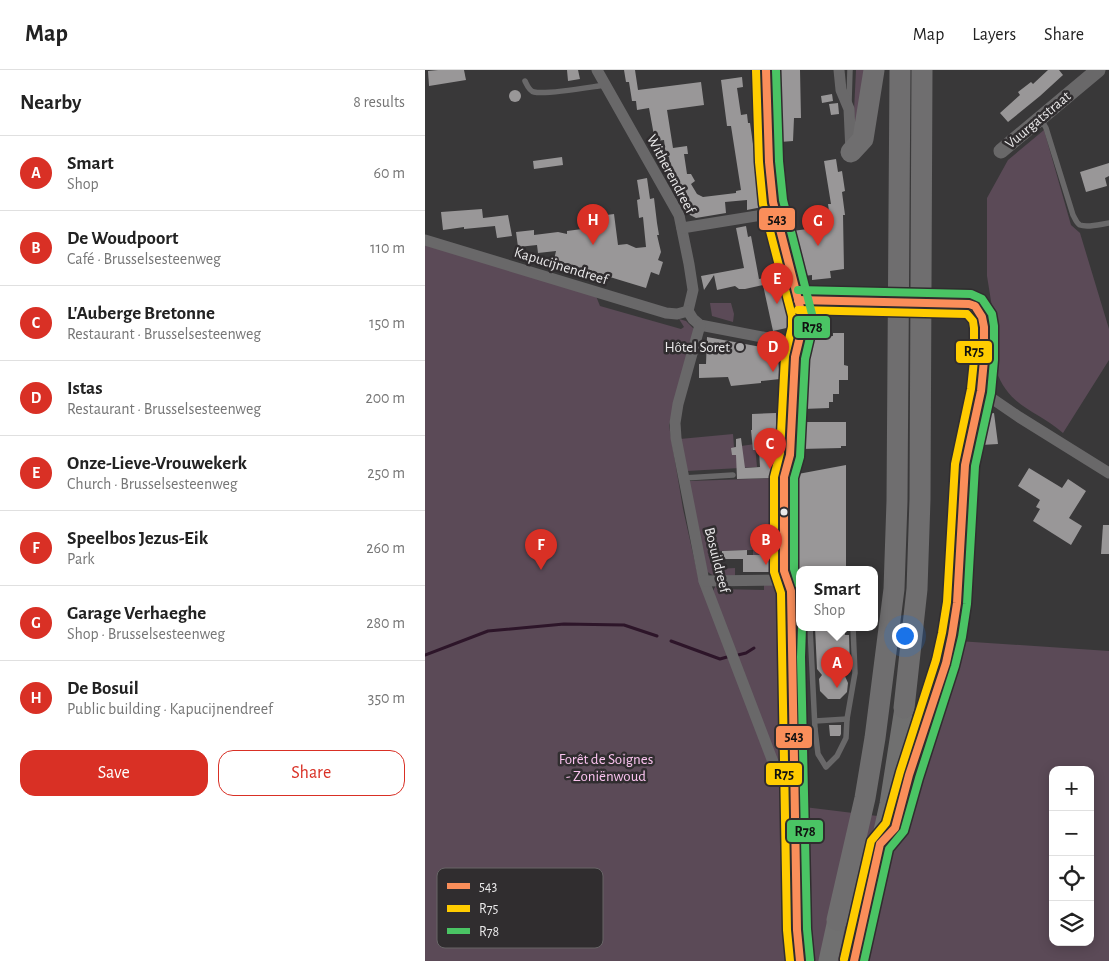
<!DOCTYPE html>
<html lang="en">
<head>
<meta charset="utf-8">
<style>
	:root { --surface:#fff; --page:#f2f2f2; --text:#222; --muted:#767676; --line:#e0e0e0; --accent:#d93025 }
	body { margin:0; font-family:"Alegreya Sans",sans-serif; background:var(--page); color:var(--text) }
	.controls { position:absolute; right:15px; bottom:15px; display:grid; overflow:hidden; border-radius:10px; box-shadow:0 2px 12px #0003 }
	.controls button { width:45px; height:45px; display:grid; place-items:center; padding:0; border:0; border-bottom:1px solid var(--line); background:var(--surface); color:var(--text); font:25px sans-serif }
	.you { position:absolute; left:479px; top:565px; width:18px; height:18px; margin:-12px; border:4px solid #fff; border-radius:50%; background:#1a73e8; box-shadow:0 0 0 8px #1a73e833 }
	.badge { display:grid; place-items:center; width:32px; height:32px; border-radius:50%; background:var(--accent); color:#fff; font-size:16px; font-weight:700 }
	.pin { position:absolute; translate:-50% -41px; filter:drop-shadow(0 1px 2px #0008) }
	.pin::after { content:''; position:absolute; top:26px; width:18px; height:15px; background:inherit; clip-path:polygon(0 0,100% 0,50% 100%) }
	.popup { position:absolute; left:371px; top:496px; width:82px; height:65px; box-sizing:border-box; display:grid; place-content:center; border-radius:10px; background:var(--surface); filter:drop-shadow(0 1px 4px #0005); font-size:16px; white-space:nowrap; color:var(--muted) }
	.popup b { font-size:19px; color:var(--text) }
	.popup::after { content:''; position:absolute; left:50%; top:100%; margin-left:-10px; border:10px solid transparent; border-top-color:var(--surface) }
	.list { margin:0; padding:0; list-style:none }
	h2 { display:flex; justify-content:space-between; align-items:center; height:65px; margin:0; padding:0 20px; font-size:21px }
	h2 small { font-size:16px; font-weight:400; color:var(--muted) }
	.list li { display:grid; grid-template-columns:32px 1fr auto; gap:15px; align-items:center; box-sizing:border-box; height:75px; padding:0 20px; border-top:1px solid var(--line) }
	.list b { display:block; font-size:19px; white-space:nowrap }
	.list p { margin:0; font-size:16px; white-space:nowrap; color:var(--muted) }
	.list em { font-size:16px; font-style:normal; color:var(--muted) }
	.actions { display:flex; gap:10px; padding:15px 20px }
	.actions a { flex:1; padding:11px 0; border:1px solid var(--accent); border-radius:15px; text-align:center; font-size:18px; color:var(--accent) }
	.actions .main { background:var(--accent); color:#fff }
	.icon { flex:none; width:28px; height:28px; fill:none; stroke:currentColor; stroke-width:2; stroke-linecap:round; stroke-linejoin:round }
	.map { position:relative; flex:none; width:684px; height:891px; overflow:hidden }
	header { display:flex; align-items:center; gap:30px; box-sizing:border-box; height:70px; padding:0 25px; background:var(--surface); border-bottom:1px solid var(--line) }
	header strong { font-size:24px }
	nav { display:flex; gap:28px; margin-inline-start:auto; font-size:18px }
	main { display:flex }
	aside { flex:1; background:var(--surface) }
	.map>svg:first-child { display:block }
	.green { fill:#5b4a57; fill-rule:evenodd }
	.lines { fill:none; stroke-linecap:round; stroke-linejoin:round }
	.stream { stroke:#2d1529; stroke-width:3 }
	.building { fill:#999798 }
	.service { stroke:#696869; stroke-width:5.5 }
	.minor { stroke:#696869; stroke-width:11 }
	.tertiary { stroke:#696869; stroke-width:15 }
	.primary { stroke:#717171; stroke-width:19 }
	.trunk { stroke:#707070; stroke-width:19 }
	.motorway { stroke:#6f6e6f; stroke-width:21 }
	.bus-1-casing { stroke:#302d2f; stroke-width:11 }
	.bus-2-casing { stroke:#302d2f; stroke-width:11 }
	.bus-3-casing { stroke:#302d2f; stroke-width:11 }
	.bus-1 { stroke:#fa8e5a; stroke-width:8 }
	.bus-2 { stroke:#fc0; stroke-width:8 }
	.bus-3 { stroke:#4ac464; stroke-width:8 }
	.poi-dot { fill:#acabac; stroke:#302d2f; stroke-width:2 }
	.bus-dot { fill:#eae9ea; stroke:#302d2f; stroke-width:2 }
	.labels { text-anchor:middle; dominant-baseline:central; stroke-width:5; stroke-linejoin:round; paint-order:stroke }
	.street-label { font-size:15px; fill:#eae9ea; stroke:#302d2f }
	.poi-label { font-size:15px; fill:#eae9ea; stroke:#302d2f; text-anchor:end }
	.park-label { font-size:15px; fill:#fac3ef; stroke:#302d2f }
	.key { fill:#302d2f; stroke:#686567; stroke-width:1 }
	.key-label { font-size:14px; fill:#eae9ea }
	.line-badge { stroke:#302d2f; stroke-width:2 }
	.pale-badge-label { font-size:14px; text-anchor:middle; font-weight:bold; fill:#111 }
</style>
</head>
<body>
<header>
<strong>Map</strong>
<nav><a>Map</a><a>Layers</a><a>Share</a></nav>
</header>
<main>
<aside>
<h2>Nearby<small>8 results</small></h2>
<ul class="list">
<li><span class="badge">A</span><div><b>Smart</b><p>Shop</p></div><em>60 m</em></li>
<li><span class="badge">B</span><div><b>De Woudpoort</b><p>Café · Brusselsesteenweg</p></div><em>110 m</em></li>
<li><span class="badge">C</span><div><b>L'Auberge Bretonne</b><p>Restaurant · Brusselsesteenweg</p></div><em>150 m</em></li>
<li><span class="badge">D</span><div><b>Istas</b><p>Restaurant · Brusselsesteenweg</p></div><em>200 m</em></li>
<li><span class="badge">E</span><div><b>Onze-Lieve-Vrouwekerk</b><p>Church · Brusselsesteenweg</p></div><em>250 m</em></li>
<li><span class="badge">F</span><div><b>Speelbos Jezus-Eik</b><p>Park</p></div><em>260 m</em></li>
<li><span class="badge">G</span><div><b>Garage Verhaeghe</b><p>Shop · Brusselsesteenweg</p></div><em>280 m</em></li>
<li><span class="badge">H</span><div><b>De Bosuil</b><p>Public building · Kapucijnendreef</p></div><em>350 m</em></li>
</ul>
<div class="actions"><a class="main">Save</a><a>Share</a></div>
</aside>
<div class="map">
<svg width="684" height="891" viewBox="0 0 684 891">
	<rect width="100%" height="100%" fill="#393839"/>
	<!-- green -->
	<g class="green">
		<polygon points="431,0 442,0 431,66 429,41"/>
		<path d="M619,60L646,155L655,163L684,259V290L638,363C612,340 584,338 571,300L570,256L562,206V128L583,90Z"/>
		<path d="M0,175L171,226L175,236L256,259L259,257L254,249L261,251L271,261L244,355L258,439L273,506L288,521L291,515L292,519L339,520V514L353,515L363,735L477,749L533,571L684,581V891H0ZM628,700H665V872H628Z"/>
		<polygon points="285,233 306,233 309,244 308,252 287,246"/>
		<polygon points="308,364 309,377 330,374 332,397 262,401 255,369"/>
		<polygon points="352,408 353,485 328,485 328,480 290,481 292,499 310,498 310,506 289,506 281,501 264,411"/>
	</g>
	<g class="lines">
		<!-- stream -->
		<g class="stream">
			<polyline points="246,571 295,589 302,587"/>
			<polyline points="0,585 63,561 139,554 199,555 232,566"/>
			<polyline points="313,585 321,583 329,578"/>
		</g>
	</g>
	<!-- building -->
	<g class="building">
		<polygon points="13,0 39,0 41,10 4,16 3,1"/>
		<polygon points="142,0 153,0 155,9 143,11"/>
		<polygon points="199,0 210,0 213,20 276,12 279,35 242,40 248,78 262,76 263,84 259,84 262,104 266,104 270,111 266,114 272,124 278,127 311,123 311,121 316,120 306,56 302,56 296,10 317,7 318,17 312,18 316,45 322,44 323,53 325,53 328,74 332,74 337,137 322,140 322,130 300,132 301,143 271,148 265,145 248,116 244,87 241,87 239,70 230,71 224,38 212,40 211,31 207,31 204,12 201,12"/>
		<polygon points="352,0 375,0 376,48 369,48 368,71 355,72"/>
		<polygon points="623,0 634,0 638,5 615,26 583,52 575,43 595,25 593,22 606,12 608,14"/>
		<circle cx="90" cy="26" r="6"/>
		<polygon points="407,24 408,31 397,33 396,26"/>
		<polygon points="413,33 414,44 406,45 404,34"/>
		<polygon points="137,87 138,95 109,99 108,91"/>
		<polygon points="411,89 413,102 417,101 420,121 417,122 420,145 418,145 419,199 405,201 406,208 387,210 387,205 379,206 367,161 406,156 403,134 406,134 399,91"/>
		<polygon points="684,93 684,106 680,108 682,116 661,122 655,102"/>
		<polygon points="222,108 225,129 229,128 232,153 234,165 232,165 236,182 233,190 238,192 234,205 226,202 221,218 129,190 131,181 113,183 112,175 93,177 91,162 109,160 109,165 133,162 142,164 142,161 157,159 157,156 174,154 174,146 189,144 193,175 202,174 211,178 221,177 218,147 214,148 212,130 215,129 212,110"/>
		<polygon points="57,139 58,148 83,145 87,166 72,168 70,156 39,159 39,157 18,160 16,142"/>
		<polygon points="321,156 323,167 326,166 334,209 355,205 366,246 366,257 348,261 338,215 320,219 314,219 310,216 292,220 289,205 279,220 276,206 319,198 311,158"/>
		<polygon points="408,263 419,263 419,295 423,296 423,310 414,310 414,324 408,324 408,332 404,332 404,338 378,339 381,289 387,266 408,266"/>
		<polygon points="282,267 352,280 355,309 336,311 336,313 306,316 303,307 274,308 274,294 281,294"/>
		<polygon points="351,343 352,391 348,408 312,409 311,385 307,385 306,378 311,377 311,369 316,368 320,398 335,397 334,380 328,380 326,360 327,360 327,344"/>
		<polygon points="569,343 573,374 556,375 559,361 563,361 563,344"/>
		<polygon points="377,352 421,352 421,376 416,376 416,378 376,379"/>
		<polygon points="421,395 421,499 374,499 373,404"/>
		<polygon points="604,398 637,418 643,409 661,421 644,448 657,456 646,475 608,451 615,439 611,437 615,430 593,416"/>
		<polygon points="678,455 684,455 684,484 676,484"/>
		<polygon points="322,480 322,485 338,485 343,486 343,488 347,488 347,502 318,502 318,489 297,489 297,481"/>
		<polygon points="390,557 420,557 420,565 424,565 425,598 419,604 423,613 422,622 415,629 403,629 395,621 394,609 397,605 392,599"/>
		<polygon points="404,655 416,655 416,664 415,666 405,666"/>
	</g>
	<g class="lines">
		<!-- service -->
		<g class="service">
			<path d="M100,11C102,15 104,21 109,22C122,25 165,17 180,15"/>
			<polyline points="424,32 425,0"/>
			<path d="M616,49L621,58L648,145C650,148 651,153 655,155C663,158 676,154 684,153"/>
			<polyline points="259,408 308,405"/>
			<polyline points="385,557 390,659"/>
			<polyline points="390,651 422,649"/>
			<polyline points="370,661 390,659 393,684 401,697 412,686 421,668 422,649 430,603 428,557"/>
		</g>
		<!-- minor -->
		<g class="minor">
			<polyline points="172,0 254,145 264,194 268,220 263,241"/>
			<polyline points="414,0 416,20 424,39 426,82"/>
			<polyline points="257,158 350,143"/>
			<polyline points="0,170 241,243 252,244 263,241"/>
			<polyline points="263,241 268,249 275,255 374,274"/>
			<polyline points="275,255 253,334 250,353 251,368 279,511 353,705 369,717"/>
			<polyline points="556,321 594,347 684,403"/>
			<polyline points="279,511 362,510"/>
		</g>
		<!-- tertiary -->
		<polyline class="tertiary" points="576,81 673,0"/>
		<!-- primary -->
		<g class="primary">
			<polyline points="341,0 344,92 348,132 377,245 377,258 370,287 367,331 365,385 359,407 359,501 366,521 367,555 366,587 369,717"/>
			<path d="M373,230L524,233L550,236C567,256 559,297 556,321"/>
		</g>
		<!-- trunk -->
		<g class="trunk">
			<polyline points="369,717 372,860 375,891"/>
			<polyline points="455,774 470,758 484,705 521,593 532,533 540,395 556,321"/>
			<polyline points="403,891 412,850"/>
			<polyline points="429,891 464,734 479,638"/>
		</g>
		<!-- motorway -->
		<g class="motorway">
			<polyline points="426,82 438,69 449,0"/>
			<polyline points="479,638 492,519 495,429 497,0"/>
			<polyline points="412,850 440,728 450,668 469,519 472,431 475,0"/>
		</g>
		<!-- bus-1 casing -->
		<g class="bus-1-casing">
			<g id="bus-1">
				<polyline points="341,0 344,92 348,132 377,245 377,258 370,287 365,385 359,407 359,501 366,521 372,860 375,891"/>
				<polyline points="373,230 544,234 550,236 557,247 559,257 559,290 556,321 540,395 532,533 527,565 521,593 484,705 470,758 455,774 429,891"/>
			</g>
		</g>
		<!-- bus-2 casing -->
		<g class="bus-2-casing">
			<g id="bus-2">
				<polyline points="331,0 334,92 338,134 367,246 367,257 360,286 355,383 349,407 349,502 356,523 362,860 365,891"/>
				<polyline points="373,240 542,244 548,251 549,258 549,290 546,319 530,394 522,532 517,563 511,590 475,702 461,753 446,771 419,889"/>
			</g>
		</g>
		<!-- bus-3 casing -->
		<g class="bus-3-casing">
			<g id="bus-3">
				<polyline points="351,0 354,91 358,130 387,244 387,259 380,289 375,387 369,408 369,499 374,515"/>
				<polyline points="373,220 546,224 557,229 567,244 569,256 569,290 566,323 550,396 542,534 537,567 530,596 494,708 479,761 464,779 439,891"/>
				<polyline points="377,557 376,587 382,859 385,890"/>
			</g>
		</g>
		<!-- bus-1 -->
		<use href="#bus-1" class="bus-1"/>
		<!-- bus-2 -->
		<use href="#bus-2" class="bus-2"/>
		<!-- bus-3 -->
		<use href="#bus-3" class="bus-3"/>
	</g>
	<!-- markers -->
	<circle class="poi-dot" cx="315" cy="277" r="5"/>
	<circle class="bus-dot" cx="359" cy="442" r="4.5"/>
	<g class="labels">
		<!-- street labels -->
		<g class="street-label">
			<text transform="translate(613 50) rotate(-40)">Vuurgatstraat</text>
			<text transform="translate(246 104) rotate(62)">Witherendreef</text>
			<text transform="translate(136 196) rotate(17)">Kapucijnendreef</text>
			<text transform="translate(292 490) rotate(76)">Bosuildreef</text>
		</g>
		<!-- poi labels -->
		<g class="poi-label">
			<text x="305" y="277">Hôtel Soret</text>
		</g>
		<!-- park labels -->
		<g class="park-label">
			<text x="181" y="689">Forêt de Soignes<tspan x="181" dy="17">- Zoniënwoud</tspan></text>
		</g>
	</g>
	<!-- legend -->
	<rect x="12" y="798" width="166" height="80" rx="8" class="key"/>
	<rect x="22" y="813" width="23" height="6" fill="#fa8e5a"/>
	<rect x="22" y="835" width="23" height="7" fill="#fc0"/>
	<rect x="22" y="858" width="23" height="6" fill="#4ac464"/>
	<g class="key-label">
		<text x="54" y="821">543</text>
		<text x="54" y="843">R75</text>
		<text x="54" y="866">R78</text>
	</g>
	<g class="line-badge">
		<rect x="333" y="137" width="38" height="24" rx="5" fill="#fa8e5a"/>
		<rect x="368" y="245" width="38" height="24" rx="5" fill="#4ac464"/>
		<rect x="530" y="270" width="38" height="24" rx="5" fill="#fc0"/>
		<rect x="350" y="655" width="38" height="24" rx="5" fill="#fa8e5a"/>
		<rect x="340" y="692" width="38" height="24" rx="5" fill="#fc0"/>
		<rect x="361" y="749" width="38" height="24" rx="5" fill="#4ac464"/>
	</g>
	<g class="pale-badge-label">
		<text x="352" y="154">543</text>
		<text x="387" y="262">R78</text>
		<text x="549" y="286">R75</text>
		<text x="369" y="671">543</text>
		<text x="359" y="709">R75</text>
		<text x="380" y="766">R78</text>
	</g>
</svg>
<div class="controls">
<button>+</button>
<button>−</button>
<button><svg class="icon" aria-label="locate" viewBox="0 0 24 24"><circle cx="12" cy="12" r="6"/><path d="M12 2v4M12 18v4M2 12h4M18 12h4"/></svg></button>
<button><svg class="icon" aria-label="layers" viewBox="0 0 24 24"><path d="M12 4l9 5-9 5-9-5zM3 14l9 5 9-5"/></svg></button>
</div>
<div class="you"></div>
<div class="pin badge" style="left:412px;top:618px">A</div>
<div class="popup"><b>Smart</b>Shop</div>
<div class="pin badge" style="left:341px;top:495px">B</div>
<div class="pin badge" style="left:345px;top:399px">C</div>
<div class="pin badge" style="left:348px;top:302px">D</div>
<div class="pin badge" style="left:352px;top:234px">E</div>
<div class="pin badge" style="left:116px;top:500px">F</div>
<div class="pin badge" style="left:393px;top:176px">G</div>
<div class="pin badge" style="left:168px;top:175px">H</div>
</div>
</main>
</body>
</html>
